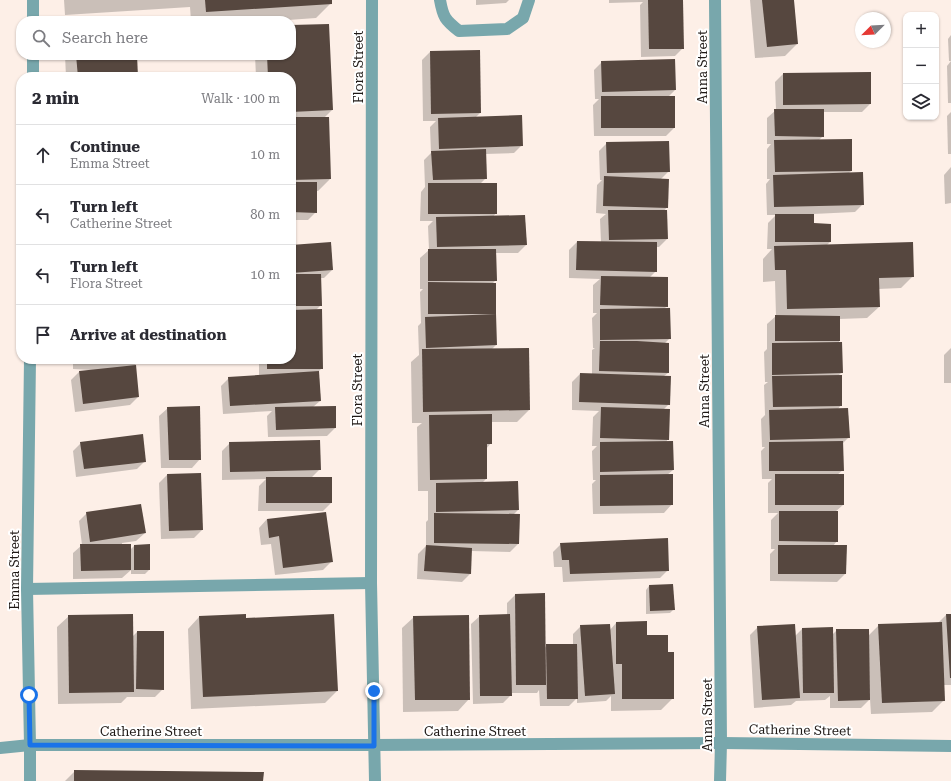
<!DOCTYPE html>
<html lang="en">
<head>
<meta charset="utf-8">
<style>
	:root { --surface:#fff; --page:#f2f2f3; --text:#2b2b33; --muted:#7c7c81; --line:#e1e1e2 }
	body { margin:0; font-family:"Roboto Serif",serif; background:var(--page); color:var(--text) }
	.controls { position:absolute; right:12px; top:12px; display:grid; overflow:hidden; border-radius:8px; box-shadow:0 1px 3px #0004 }
	.controls button { width:36px; height:36px; display:grid; place-items:center; padding:0; border:0; border-bottom:1px solid var(--line); background:var(--surface); color:var(--text); font:20px sans-serif }
	.compass { position:absolute; left:855px; top:12px; width:36px; height:36px; border-radius:50%; background:var(--surface); box-shadow:0 1px 3px #0004; rotate:246deg }
	.stop { position:absolute; width:12px; height:12px; margin:-9px; border:3px solid #1a73e8; border-radius:50%; background:#fff }
	.stop.end { background:#1a73e8; border-color:#fff; box-shadow:0 1px 4px #0008 }
	.list { margin:0; padding:0; list-style:none }
	h2 { display:flex; justify-content:space-between; align-items:center; height:52px; margin:0; padding:0 16px; font-size:17px }
	h2 small { font-size:13px; font-weight:400; color:var(--muted) }
	.list li { display:grid; grid-template-columns:26px 1fr auto; gap:12px; align-items:center; box-sizing:border-box; height:60px; padding:0 16px; border-top:1px solid var(--line) }
	.list b { display:block; font-size:15px; white-space:nowrap }
	.list p { margin:0; font-size:13px; white-space:nowrap; color:var(--muted) }
	.list em { font-size:13px; font-style:normal; color:var(--muted) }
	.icon { flex:none; width:22px; height:22px; fill:none; stroke:currentColor; stroke-width:2; stroke-linecap:round; stroke-linejoin:round }
	.map { position:relative; flex:none; width:951px; height:781px; overflow:hidden }
	.search { position:absolute; background:var(--surface); box-shadow:0 1px 3px #0004; left:16px; top:16px; width:280px; height:44px; display:flex; align-items:center; gap:10px; box-sizing:border-box; padding:0 14px; border-radius:16px; color:var(--muted); font-size:15px }
	.panel { position:absolute; background:var(--surface); box-shadow:0 1px 3px #0004; left:16px; top:72px; width:280px; height:292px; border-radius:16px }
	.map>svg:first-child { display:block }
	.shadow { fill:#0003 }
	.building { fill:#56473f }
	.lines { fill:none; stroke-linecap:round; stroke-linejoin:round }
	.lane { stroke:#78a7ac; stroke-width:12 }
	.street { stroke:#78a7ac; stroke-width:12 }
	.route { stroke:#1a73e8; stroke-width:5 }
	.labels { text-anchor:middle; dominant-baseline:central; stroke-width:4; stroke-linejoin:round; paint-order:stroke }
	.street-label { font-size:13px; fill:#1f1916; stroke:#fff }
</style>
</head>
<body>
<div class="map">
<svg width="951" height="781" viewBox="0 0 951 781">
	<rect width="100%" height="100%" fill="#fdefe7"/>
	<!-- shadow -->
	<g class="shadow">
		<polygon points="64,0 331,0 331,3 316,18 274,21 191,21 190,7 65,15"/>
		<polygon points="476,0 509,0 506,3 476,5"/>
		<polygon points="609,0 682,0 683,48 675,56 641,57 640,5 643,2 609,3"/>
		<polygon points="750,0 793,0 797,44 785,56 755,58"/>
		<polygon points="291,26 332,110 324,118 330,179 318,191 316,191 316,212 308,220 291,220 291,77 256,77 255,55 291,55"/>
		<polygon points="951,35 951,61 949,61 948,39"/>
		<polygon points="430,52 480,113 476,117 522,145 514,153 485,154 486,178 480,184 496,213 493,217 526,245 518,253 495,253 496,280 492,284 495,284 496,345 492,349 529,410 517,422 491,422 491,443 486,449 486,479 482,483 518,510 513,515 518,544 510,552 471,551 470,574 462,582 417,579 418,554 426,546 426,522 428,520 428,491 418,491 417,427 422,423 412,423 411,362 419,355 418,326 421,323 420,292 423,289 420,289 420,258 429,250 428,226 433,221 420,221 421,192 425,187 424,160 431,153 430,127 436,121 423,121 422,60"/>
		<polygon points="65,55 136,55 137,77 66,77"/>
		<polygon points="951,61 951,103 948,103 947,66"/>
		<polygon points="602,62 675,90 668,97 674,128 666,136 594,136 593,105 599,99 595,99 594,70"/>
		<polygon points="783,74 870,104 862,112 823,112 823,136 819,140 851,171 848,174 863,204 855,212 813,214 813,224 830,225 830,242 826,246 913,276 901,288 878,289 879,307 867,318 839,319 839,343 842,372 838,376 841,405 838,409 849,437 842,444 843,470 837,475 843,505 835,512 837,541 833,546 845,574 837,582 770,581 770,554 775,549 771,549 771,520 778,513 768,513 768,483 772,479 762,479 761,451 765,447 762,447 761,419 765,415 764,385 768,382 765,382 764,352 767,349 767,324 776,316 775,281 763,282 763,259 772,249 767,249 768,223 776,215 767,215 766,184 770,179 767,179 767,149 771,144 767,144 767,118 776,110 775,82"/>
		<polygon points="951,112 951,154 948,154 947,116"/>
		<polygon points="607,143 669,171 661,179 667,207 664,211 666,211 667,239 659,247 656,247 656,271 649,278 667,306 664,309 670,338 664,344 668,373 664,376 669,404 663,410 668,439 666,442 673,470 667,475 672,504 664,513 593,514 592,484 596,480 593,480 592,451 597,446 592,446 593,417 599,411 572,410 572,382 580,374 592,374 592,350 595,348 593,348 592,318 597,313 593,313 593,285 600,279 569,278 569,250 577,242 601,242 600,219 606,214 596,213 597,185 602,180 600,180 599,151"/>
		<polygon points="951,167 951,203 945,204 944,175"/>
		<polygon points="291,246 332,270 324,278 320,278 321,305 316,310 322,368 318,372 320,401 313,407 335,428 327,436 268,437 267,416 272,411 223,414 221,386 229,378 259,376 259,359 291,359"/>
		<polygon points="951,348 951,383 944,383 944,355"/>
		<polygon points="73,359 138,359 138,362 135,365 138,397 130,405 75,412 71,380 79,372 92,371 92,370 73,369"/>
		<polygon points="168,408 200,459 192,468 161,468 159,416"/>
		<polygon points="81,443 145,461 137,469 76,477 73,451"/>
		<polygon points="230,443 320,469 311,478 331,503 323,511 258,511 259,486 266,479 222,480 222,451"/>
		<polygon points="167,475 202,530 194,538 161,539 159,483"/>
		<polygon points="87,513 145,533 136,541 122,543 122,545 130,550 134,546 149,570 145,574 131,574 131,570 122,578 73,579 73,553 82,545 79,521"/>
		<polygon points="267,519 331,562 323,570 275,575 271,544 261,545 259,528"/>
		<polygon points="561,544 668,570 660,578 563,582 562,567 554,567 553,552"/>
		<polygon points="649,586 674,609 670,613 646,614 646,590"/>
		<polygon points="515,595 544,648 547,645 573,645 573,634 581,626 610,630 616,623 646,636 667,653 673,698 661,710 611,711 611,696 606,701 577,703 577,698 569,706 540,706 539,690 537,693 511,693 511,695 503,703 473,704 471,624 480,616 507,615 507,603"/>
		<polygon points="946,615 951,615 951,685 943,685 944,700 932,712 871,714 870,699 861,708 830,708 830,696 825,700 796,701 791,705 754,708 750,635 758,627 795,636 802,629 832,628 833,634 837,630 868,636 879,625 938,623"/>
		<polygon points="69,616 132,637 137,632 163,689 155,697 127,697 121,703 58,704 57,627"/>
		<polygon points="199,617 245,619 337,691 325,703 191,709 188,629"/>
		<polygon points="414,617 469,699 458,711 403,712 402,628"/>
		<polygon points="75,771 262,781 65,781"/>
	</g>
	<!-- building -->
	<g class="building">
		<polygon points="205,0 332,0 332,4 206,12"/>
		<polygon points="648,0 683,0 684,49 649,49"/>
		<polygon points="762,0 794,0 798,44 767,47"/>
		<polygon points="329,24 333,110 291,112 291,77 268,77 267,55 291,55 291,25"/>
		<polygon points="480,50 481,113 431,114 430,51"/>
		<polygon points="76,55 137,55 138,77 78,77"/>
		<polygon points="675,59 676,90 602,92 601,61"/>
		<polygon points="871,72 871,104 783,105 783,73"/>
		<rect x="601" y="96" width="74" height="32"/>
		<polygon points="774,109 824,109 824,137 775,136"/>
		<polygon points="522,115 523,146 439,149 438,118"/>
		<polygon points="291,117 329,117 331,179 291,180"/>
		<polygon points="852,139 852,171 775,172 774,140"/>
		<polygon points="669,141 670,172 607,173 606,142"/>
		<polygon points="486,149 487,179 433,180 431,151"/>
		<polygon points="863,172 864,205 774,207 773,175"/>
		<polygon points="604,176 669,179 668,208 603,206"/>
		<polygon points="291,182 317,182 317,213 291,212"/>
		<rect x="428" y="183" width="69" height="31"/>
		<polygon points="608,210 667,210 668,239 609,240"/>
		<polygon points="775,214 814,214 814,223 831,224 831,242 775,242"/>
		<polygon points="525,215 527,245 437,247 436,217"/>
		<polygon points="577,241 657,242 657,272 576,270"/>
		<polygon points="331,242 333,270 291,273 291,245"/>
		<polygon points="913,242 914,277 879,278 880,307 787,309 786,270 775,270 774,246"/>
		<polygon points="428,249 496,249 497,281 428,281"/>
		<polygon points="291,274 321,274 322,306 291,306"/>
		<polygon points="601,276 668,277 668,307 600,305"/>
		<polygon points="428,282 496,283 496,314 428,314"/>
		<polygon points="670,308 671,339 600,340 600,309"/>
		<polygon points="322,309 323,369 267,369 267,359 291,359 291,310"/>
		<polygon points="496,314 497,345 426,348 425,317"/>
		<polygon points="775,315 840,316 840,341 775,341"/>
		<polygon points="600,341 637,341 669,343 669,373 599,371"/>
		<polygon points="842,342 843,373 772,375 772,343"/>
		<polygon points="529,348 530,410 423,412 422,349"/>
		<rect x="81" y="359" width="58" height="3"/>
		<polygon points="136,365 139,397 83,404 79,371"/>
		<polygon points="319,371 321,401 230,406 228,377"/>
		<polygon points="580,373 671,376 670,405 579,402"/>
		<polygon points="842,375 842,406 773,407 772,376"/>
		<polygon points="200,406 201,460 169,460 167,407"/>
		<polygon points="336,406 336,428 276,430 275,407"/>
		<polygon points="601,407 670,409 669,440 600,438"/>
		<polygon points="848,408 850,438 770,440 769,410"/>
		<polygon points="492,414 492,444 487,444 487,479 430,480 429,415"/>
		<polygon points="143,434 146,462 84,469 80,442"/>
		<polygon points="320,440 321,470 230,472 229,442"/>
		<polygon points="673,441 674,470 600,472 600,442"/>
		<polygon points="843,441 844,471 769,471 769,442"/>
		<polygon points="201,473 203,530 169,531 167,474"/>
		<polygon points="673,474 673,505 600,506 600,475"/>
		<rect x="775" y="474" width="69" height="31"/>
		<rect x="266" y="477" width="66" height="26"/>
		<polygon points="518,481 519,510 436,512 436,483"/>
		<polygon points="141,504 146,533 90,542 86,512"/>
		<polygon points="779,511 838,511 838,542 779,541"/>
		<polygon points="326,512 333,562 283,568 279,536 269,538 267,519"/>
		<polygon points="434,513 520,514 519,544 434,543"/>
		<polygon points="668,538 669,571 570,574 569,560 562,560 560,543"/>
		<polygon points="80,544 131,544 131,570 81,571"/>
		<polygon points="150,544 150,570 134,570 134,545"/>
		<polygon points="426,545 472,548 471,574 424,571"/>
		<polygon points="778,545 847,545 846,574 778,574"/>
		<polygon points="673,584 675,610 650,611 649,585"/>
		<polygon points="545,593 546,685 516,685 515,594"/>
		<polygon points="133,614 134,692 69,693 68,615"/>
		<polygon points="246,614 246,618 334,614 338,691 203,697 199,616"/>
		<polygon points="510,614 512,696 480,696 479,615"/>
		<polygon points="946,614 951,614 951,678 950,678"/>
		<polygon points="469,615 470,700 415,700 413,616"/>
		<polygon points="647,621 647,635 668,635 668,652 674,652 674,699 622,699 622,664 616,664 616,622"/>
		<polygon points="942,622 945,701 882,703 878,624"/>
		<polygon points="610,624 615,694 585,696 580,625"/>
		<polygon points="795,624 800,698 762,700 757,626"/>
		<polygon points="833,627 834,693 803,693 802,628"/>
		<polygon points="836,629 869,629 870,700 838,701"/>
		<polygon points="137,631 164,631 164,690 136,689"/>
		<polygon points="546,644 577,644 578,699 547,699"/>
		<polygon points="74,770 264,772 263,781 74,781"/>
	</g>
	<g class="lines">
		<!-- lane -->
		<g class="lane">
			<path d="M440,0C443,17 445,20 459,31L507,29L523,18L529,0"/>
			<polyline points="27,589 371,583"/>
		</g>
		<!-- street -->
		<g class="street">
			<polyline points="372,0 371,583 375,781"/>
			<polyline points="715,0 721,743 720,781"/>
			<polyline points="33,21 33,0"/>
			<polyline points="33,77 33,55"/>
			<polyline points="0,748 30,745 374,745 721,743 951,746"/>
			<polyline points="30,781 30,745 27,589 30,359"/>
		</g>
	</g>
	<g class="lines">
		<!-- route -->
		<polyline class="route" points="29,695 30,745 374,746 374,691"/>
	</g>
	<g class="labels">
		<!-- street labels -->
		<g class="street-label">
			<text transform="translate(358 67) rotate(-90)">Flora Street</text>
			<text transform="translate(702 67) rotate(-90)">Anna Street</text>
			<text transform="translate(357 390) rotate(-90)">Flora Street</text>
			<text transform="translate(704 391) rotate(-90)">Anna Street</text>
			<text transform="translate(14 570) rotate(-90)">Emma Street</text>
			<text transform="translate(707 715) rotate(-90)">Anna Street</text>
			<text transform="translate(800 730) rotate(1)">Catherine Street</text>
			<text x="151" y="731">Catherine Street</text>
			<text x="475" y="731">Catherine Street</text>
		</g>
	</g>
</svg>
<div class="controls">
<button>+</button>
<button>−</button>
<button><svg class="icon" aria-label="layers" viewBox="0 0 24 24"><path d="M12 4l9 5-9 5-9-5zM3 14l9 5 9-5"/></svg></button>
</div>
<svg class="compass" viewBox="-18 -18 36 36"><path d="M0-13l5 13h-10z" fill="#e53935"/><path d="M0 13l5-13h-10z" fill="#7c7c81"/></svg>
<div class="stop" style="left:29px;top:695px"></div>
<div class="stop end" style="left:374px;top:691px"></div>
<div class="search"><svg class="icon" aria-label="search" viewBox="0 0 24 24"><circle cx="10" cy="10" r="6"/><path d="M15 15l6 6"/></svg>Search here</div>
<section class="panel">
<h2>2 min<small>Walk · 100 m</small></h2>
<ul class="list">
<li><svg class="icon" aria-label="ahead" viewBox="0 0 24 24"><path d="M12 20V5M6 11l6-6 6 6"/></svg><div><b>Continue</b><p>Emma Street</p></div><em>10 m</em></li>
<li><svg class="icon" aria-label="left" viewBox="0 0 24 24"><path d="M17 20v-9H6M10 6l-5 5 5 5"/></svg><div><b>Turn left</b><p>Catherine Street</p></div><em>80 m</em></li>
<li><svg class="icon" aria-label="left" viewBox="0 0 24 24"><path d="M17 20v-9H6M10 6l-5 5 5 5"/></svg><div><b>Turn left</b><p>Flora Street</p></div><em>10 m</em></li>
<li><svg class="icon" aria-label="arrive" viewBox="0 0 24 24"><path d="M6 21V4h12l-3 4 3 4H6"/></svg><div><b>Arrive at destination</b></div></li>
</ul>
</section>
</div>
</body>
</html>
